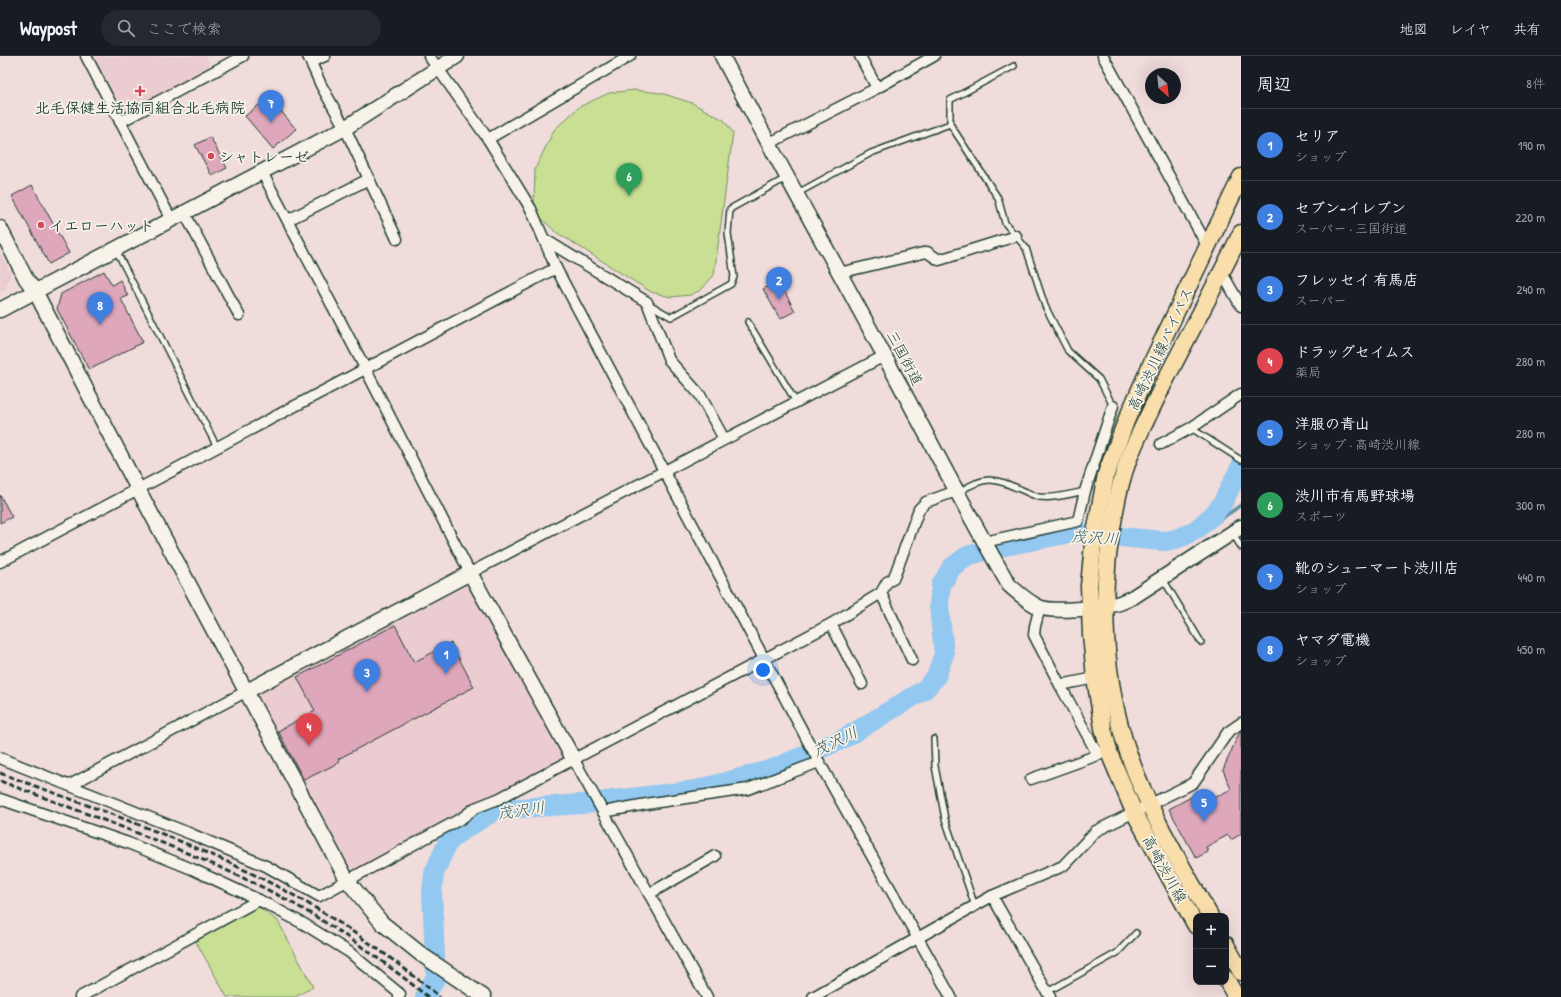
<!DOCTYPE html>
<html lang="ja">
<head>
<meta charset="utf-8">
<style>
	:root { --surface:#171b24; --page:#242831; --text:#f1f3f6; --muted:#9ea1a6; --line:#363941; --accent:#db2777 }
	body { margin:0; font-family:"Patrick Hand","Klee One",sans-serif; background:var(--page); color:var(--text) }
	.controls { position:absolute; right:12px; bottom:12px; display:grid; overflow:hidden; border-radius:8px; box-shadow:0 4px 16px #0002 }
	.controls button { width:36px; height:36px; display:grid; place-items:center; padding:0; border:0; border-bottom:1px solid var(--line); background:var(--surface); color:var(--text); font:20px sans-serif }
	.compass { position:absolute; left:1145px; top:12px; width:36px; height:36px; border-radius:50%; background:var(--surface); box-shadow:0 4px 16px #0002; rotate:153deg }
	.you { position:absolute; left:763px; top:614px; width:14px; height:14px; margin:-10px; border:3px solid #fff; border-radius:50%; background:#1a73e8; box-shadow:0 0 0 6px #1a73e833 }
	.badge { display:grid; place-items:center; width:26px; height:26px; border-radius:50%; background:var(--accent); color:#fff; font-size:13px; font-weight:700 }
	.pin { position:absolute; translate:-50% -33px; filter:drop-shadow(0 1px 2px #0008) }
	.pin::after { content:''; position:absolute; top:21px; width:14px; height:12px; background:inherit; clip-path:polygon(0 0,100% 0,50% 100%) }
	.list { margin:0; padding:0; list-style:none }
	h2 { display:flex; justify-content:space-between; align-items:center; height:52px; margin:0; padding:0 16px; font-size:17px }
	h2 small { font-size:13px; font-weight:400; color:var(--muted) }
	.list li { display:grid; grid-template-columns:26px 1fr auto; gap:12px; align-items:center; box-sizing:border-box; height:72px; padding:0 16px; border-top:1px solid var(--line) }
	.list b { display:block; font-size:15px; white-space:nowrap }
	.list p { margin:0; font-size:13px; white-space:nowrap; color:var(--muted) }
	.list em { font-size:13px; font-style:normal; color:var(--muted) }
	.icon { flex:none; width:22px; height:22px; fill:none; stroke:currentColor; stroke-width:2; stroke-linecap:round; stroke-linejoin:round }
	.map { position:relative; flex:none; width:1241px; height:941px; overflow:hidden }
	header { display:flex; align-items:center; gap:24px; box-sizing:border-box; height:56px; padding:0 20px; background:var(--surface); border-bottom:1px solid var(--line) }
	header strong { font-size:19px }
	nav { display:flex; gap:22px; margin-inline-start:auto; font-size:14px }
	.search { width:280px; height:36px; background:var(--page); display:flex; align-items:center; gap:10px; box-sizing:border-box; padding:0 14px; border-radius:22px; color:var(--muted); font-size:15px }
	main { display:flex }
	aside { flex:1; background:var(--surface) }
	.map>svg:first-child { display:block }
	.built { fill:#ebccd1 }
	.green { fill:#c8df94; stroke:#748e64 }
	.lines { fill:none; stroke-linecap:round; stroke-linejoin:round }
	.stream { stroke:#6590a5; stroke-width:3.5 }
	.river { stroke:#93c8f1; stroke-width:20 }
	.building { fill:#dea7bb; stroke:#1f3d34 }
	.lane-casing { stroke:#1f3d34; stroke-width:8 }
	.street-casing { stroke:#1f3d34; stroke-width:13 }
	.secondary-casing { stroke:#1f3d34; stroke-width:17 }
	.primary-casing { stroke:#1f3d34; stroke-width:19 }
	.lane { stroke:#f7f3e8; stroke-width:5 }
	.street { stroke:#f7f3e8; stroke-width:10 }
	.secondary { stroke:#f7f3e8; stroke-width:14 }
	.primary { stroke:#f9deab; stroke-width:16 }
	.rail { stroke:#1f3d34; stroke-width:3; stroke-dasharray:6 3; stroke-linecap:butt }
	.poi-dot { fill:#d1495b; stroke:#f7f3e8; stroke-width:1.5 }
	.labels { text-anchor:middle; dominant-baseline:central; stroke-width:3.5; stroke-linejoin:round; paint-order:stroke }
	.poi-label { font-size:15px; font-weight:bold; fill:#1f3d34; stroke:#f7f3e8; text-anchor:start }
	.street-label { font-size:15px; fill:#1f3d34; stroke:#f7f3e8 }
	.water-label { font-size:16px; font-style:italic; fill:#36595a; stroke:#f7f3e8 }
</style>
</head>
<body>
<header>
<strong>Waypost</strong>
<div class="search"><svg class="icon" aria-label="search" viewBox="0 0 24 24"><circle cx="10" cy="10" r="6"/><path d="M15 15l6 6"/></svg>ここで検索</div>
<nav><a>地図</a><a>レイヤ</a><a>共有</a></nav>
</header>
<main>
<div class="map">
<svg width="1241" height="941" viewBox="0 0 1241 941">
	<rect width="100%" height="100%" fill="#f0dcda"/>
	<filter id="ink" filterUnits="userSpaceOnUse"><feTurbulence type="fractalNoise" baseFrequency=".025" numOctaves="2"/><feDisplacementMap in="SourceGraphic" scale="8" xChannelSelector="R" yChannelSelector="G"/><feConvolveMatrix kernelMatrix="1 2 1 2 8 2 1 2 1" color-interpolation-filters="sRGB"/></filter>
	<g filter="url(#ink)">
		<!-- built -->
		<g class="built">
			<polygon points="90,0 206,0 212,13 127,58 120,57"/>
			<polygon points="0,196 11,218 5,234 0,236"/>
			<polygon points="468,522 570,702 353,816 254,635"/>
		</g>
		<!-- green -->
		<g class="green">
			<polygon points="635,34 661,37 692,47 724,64 733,77 714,219 701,234 690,239 671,241 651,236 556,176 542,163 534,146 535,113 554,74 579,51 609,37"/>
			<polygon points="257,850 278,865 313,931 295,941 227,941 195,884"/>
		</g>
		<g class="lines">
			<!-- stream -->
			<polyline class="stream" points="1209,464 1218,465 1241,449"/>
			<!-- river -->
			<polyline class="river" points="425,941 436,921 432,838 434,817 447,788 457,778 494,755 520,752 582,748 697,734 773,713 843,683 924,634 936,621 944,598 939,549 941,529 952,511 967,500 995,492 1070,477 1079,477 1162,485 1172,484 1184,480 1197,473 1214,458 1222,448 1241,410"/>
		</g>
		<!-- building -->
		<g class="building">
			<polygon points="269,41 296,73 273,93 245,60"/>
			<polygon points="210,81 227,112 212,120 195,89"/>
			<polygon points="32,129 69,197 49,208 12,140"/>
			<polygon points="104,215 112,229 120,224 128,240 121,243 143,286 89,314 57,253 61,238"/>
			<polygon points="779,225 795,255 780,263 763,233"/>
			<polygon points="0,439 12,461 0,467"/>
			<polygon points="395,569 414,606 451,587 474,631 338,703 340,706 304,724 278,675 315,655 297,621"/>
			<polygon points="1241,675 1241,778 1231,784 1228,779 1206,791 1208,796 1196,802 1169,753 1193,740 1199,750 1231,733 1223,714 1239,677"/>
		</g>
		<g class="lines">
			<!-- lane casing -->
			<g class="lane-casing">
				<g id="lane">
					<polyline points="950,68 998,142 1005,167 1026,192 1045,250 1068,295 1099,323 1113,350"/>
					<polyline points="796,138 871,97 950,68 950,44 1014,10"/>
					<polyline points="116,194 217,391"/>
					<polyline points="649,248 671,261 731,228 734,221 728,177 730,153 786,122"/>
					<polyline points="748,266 796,346"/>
					<polyline points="1191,372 1241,404"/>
					<path d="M959,436C986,419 994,422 1022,434C1027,436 1034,440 1039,441C1054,443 1070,438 1085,435"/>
					<polyline points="1233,478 1241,491"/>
					<polyline points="1163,523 1201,586"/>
					<polyline points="934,683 935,710 945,763 975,850"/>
					<polyline points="1047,936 1117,897 1136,877"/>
				</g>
			</g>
			<!-- street casing -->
			<g class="street-casing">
				<g id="street">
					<polyline points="86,0 171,163"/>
					<polyline points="308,0 321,29 345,72 397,183"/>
					<polyline points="429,0 488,83 531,153 556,212 819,706 951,941"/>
					<polyline points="860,0 877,32"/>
					<polyline points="1103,0 1208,191"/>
					<polyline points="311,6 325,0"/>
					<polyline points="120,66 243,0"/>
					<polyline points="488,83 630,0"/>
					<polyline points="768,88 877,32 934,0"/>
					<polyline points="262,116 365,312 470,517 884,300"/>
					<polyline points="184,156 239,259"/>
					<polyline points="288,164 369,123"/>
					<polyline points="544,183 647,246 669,304 700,339 724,383"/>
					<polyline points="839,217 927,196 939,204 1016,180"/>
					<polyline points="1222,217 1241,250"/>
					<polyline points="1161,388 1191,372 1241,338"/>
					<polyline points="984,486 1078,465 1085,435 1113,350"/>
					<polyline points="0,506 556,212"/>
					<polyline points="881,537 912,604"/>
					<polyline points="1040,551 1035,570 1034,579 1060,629 1095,622"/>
					<polyline points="831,568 862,628"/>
					<polyline points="0,702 191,778 266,810 319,840 462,762 475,752 498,743 831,568 881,537 887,526 893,523 896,516 919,453 926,446 956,435"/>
					<polyline points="574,704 707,941"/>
					<polyline points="1031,723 1098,699 1060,629"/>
					<polyline points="70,729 247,635"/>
					<polyline points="0,743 128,787 192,813 259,844 80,941"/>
					<polyline points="603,756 652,747 748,733 819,706"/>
					<polyline points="649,838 715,800"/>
					<polyline points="992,840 1050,941"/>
					<polyline points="259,844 304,868 349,896 400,938 399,941"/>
					<polyline points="813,941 992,840 1063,810 1096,775 1193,727 1228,676 1241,667"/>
				</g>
			</g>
			<!-- secondary casing -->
			<g class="secondary-casing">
				<g id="secondary">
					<path d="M722,0C775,101 831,200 885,301C926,377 965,454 1009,529C1018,537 1028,546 1039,551C1053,557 1100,552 1116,548C1121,547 1127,544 1133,541L1241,471"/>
					<polyline points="0,172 26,223 35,235 138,433 347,824 382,867 422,899 484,941"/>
					<polyline points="0,254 345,72 457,0"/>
					<polyline points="247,635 470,517 574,704"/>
				</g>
			</g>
			<!-- primary casing -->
			<g class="primary-casing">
				<g id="primary">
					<path d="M1210,860C1180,807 1149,756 1129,699C1102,622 1099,533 1115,455C1118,438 1122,421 1128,405C1137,380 1151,355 1162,331C1188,280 1216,229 1241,177"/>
					<polyline points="1196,870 1134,756 1110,699 1103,672 1095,622 1091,578 1089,530 1093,488 1106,418 1126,365 1152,306 1241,121"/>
					<polyline points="1226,889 1241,916"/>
					<polyline points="1226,923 1236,941"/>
				</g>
			</g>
			<!-- lane -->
			<use href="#lane" class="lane"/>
			<!-- street -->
			<use href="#street" class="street"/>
			<!-- secondary -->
			<use href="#secondary" class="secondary"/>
			<!-- primary -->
			<use href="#primary" class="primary"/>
			<!-- rail -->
			<g class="rail">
				<path d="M0,717C99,754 201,788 293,839C345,868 394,903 440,941"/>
				<path d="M0,725C86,758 173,788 256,828C318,858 375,898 428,941"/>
			</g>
		</g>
	</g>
	<!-- markers -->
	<g class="poi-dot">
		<path d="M138 29h4v4h4v4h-4v4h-4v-4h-4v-4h4z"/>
		<circle cx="211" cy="100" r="4"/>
		<circle cx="41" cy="169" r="4"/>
	</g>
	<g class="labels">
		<!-- poi labels -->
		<g class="poi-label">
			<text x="140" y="51" text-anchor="middle">北毛保健生活協同組合北毛病院</text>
			<text x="219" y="100">シャトレーゼ</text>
			<text x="49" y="169">イエローハット</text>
		</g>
		<!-- street labels -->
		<g class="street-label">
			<text transform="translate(1160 293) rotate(-65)">高崎渋川線バイパス</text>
			<text transform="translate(905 302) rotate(62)">三国街道</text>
			<text transform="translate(1165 813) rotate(61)">高崎渋川線</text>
		</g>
		<!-- water labels -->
		<g class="water-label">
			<text transform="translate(1095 481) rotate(3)">茂沢川</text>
			<text transform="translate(835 685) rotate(-26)">茂沢川</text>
			<text transform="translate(521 754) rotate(-8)">茂沢川</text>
		</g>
	</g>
</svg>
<div class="controls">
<button>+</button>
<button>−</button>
</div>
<svg class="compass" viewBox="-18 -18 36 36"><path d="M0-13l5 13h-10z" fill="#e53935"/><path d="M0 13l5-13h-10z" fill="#9ea1a6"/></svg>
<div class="you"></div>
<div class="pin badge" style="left:446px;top:618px;background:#3f7fe0">1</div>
<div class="pin badge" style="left:779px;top:244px;background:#3f7fe0">2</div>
<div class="pin badge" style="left:367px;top:636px;background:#3f7fe0">3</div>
<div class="pin badge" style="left:309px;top:690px;background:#e0444e">4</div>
<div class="pin badge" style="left:1204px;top:766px;background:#3f7fe0">5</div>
<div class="pin badge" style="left:629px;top:140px;background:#2e9e5b">6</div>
<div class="pin badge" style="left:271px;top:67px;background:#3f7fe0">7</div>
<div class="pin badge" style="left:100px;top:269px;background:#3f7fe0">8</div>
</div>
<aside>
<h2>周辺<small>8件</small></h2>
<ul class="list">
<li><span class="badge" style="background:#3f7fe0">1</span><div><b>セリア</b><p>ショップ</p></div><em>190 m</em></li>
<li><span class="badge" style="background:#3f7fe0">2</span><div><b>セブン-イレブン</b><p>スーパー · 三国街道</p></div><em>220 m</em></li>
<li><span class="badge" style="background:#3f7fe0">3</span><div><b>フレッセイ 有馬店</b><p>スーパー</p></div><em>240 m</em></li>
<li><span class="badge" style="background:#e0444e">4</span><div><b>ドラッグセイムス</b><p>薬局</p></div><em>280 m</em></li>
<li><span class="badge" style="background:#3f7fe0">5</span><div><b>洋服の青山</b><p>ショップ · 高崎渋川線</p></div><em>280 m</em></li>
<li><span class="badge" style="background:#2e9e5b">6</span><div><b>渋川市有馬野球場</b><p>スポーツ</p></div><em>300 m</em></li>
<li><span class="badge" style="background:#3f7fe0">7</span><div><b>靴のシューマート渋川店</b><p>ショップ</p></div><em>440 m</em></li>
<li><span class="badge" style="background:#3f7fe0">8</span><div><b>ヤマダ電機</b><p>ショップ</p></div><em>450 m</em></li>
</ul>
</aside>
</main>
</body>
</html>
